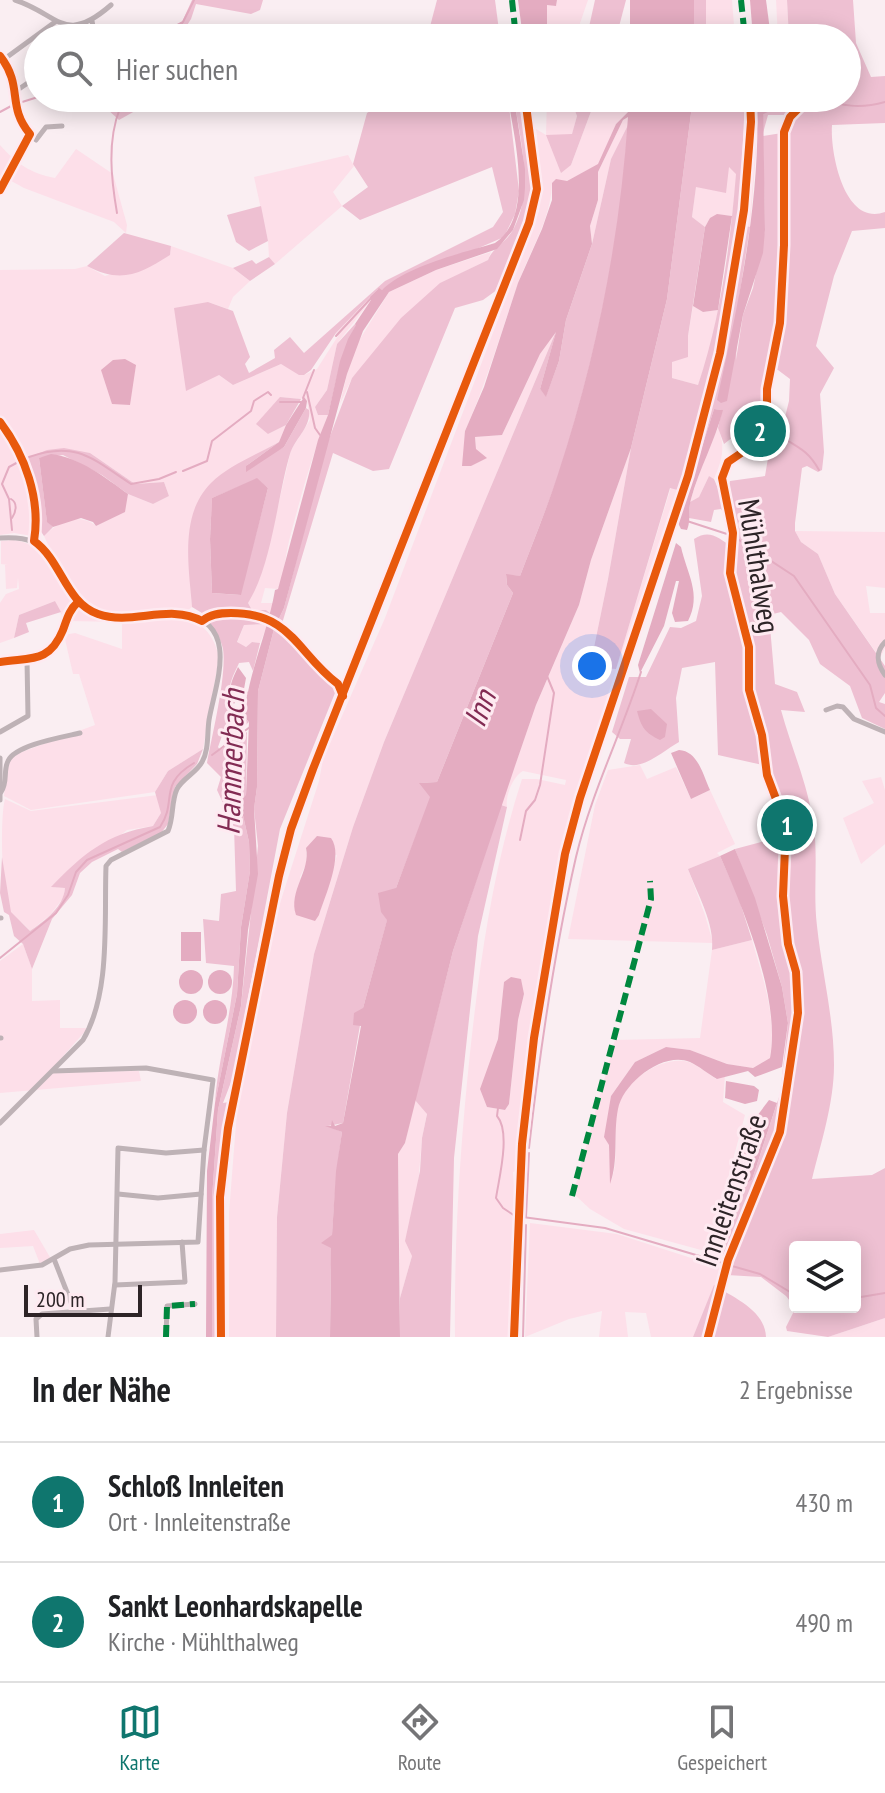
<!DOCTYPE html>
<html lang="de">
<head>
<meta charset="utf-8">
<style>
	:root { --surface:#fff; --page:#f2f2f2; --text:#202124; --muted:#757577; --line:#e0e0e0; --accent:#0f766e }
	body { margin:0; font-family:"PT Sans Narrow",sans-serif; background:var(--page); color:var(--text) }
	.controls { position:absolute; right:24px; bottom:24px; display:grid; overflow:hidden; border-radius:8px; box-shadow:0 4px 20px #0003 }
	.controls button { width:72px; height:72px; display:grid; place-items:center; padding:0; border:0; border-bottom:2px solid var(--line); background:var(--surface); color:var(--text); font:40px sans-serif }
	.scale { position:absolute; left:24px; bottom:20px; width:118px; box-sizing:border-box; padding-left:8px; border:4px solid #2d2427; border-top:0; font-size:22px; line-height:28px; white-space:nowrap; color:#2d2427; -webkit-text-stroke:6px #feeaf1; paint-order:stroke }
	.you { position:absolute; left:592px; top:666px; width:28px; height:28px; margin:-20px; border:6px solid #fff; border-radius:50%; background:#1a73e8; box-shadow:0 0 0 12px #1a73e833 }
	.badge { display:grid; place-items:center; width:52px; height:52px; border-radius:50%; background:var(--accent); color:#fff; font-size:26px; font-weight:700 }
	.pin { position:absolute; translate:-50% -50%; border:4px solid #fff; box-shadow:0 2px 8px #0006 }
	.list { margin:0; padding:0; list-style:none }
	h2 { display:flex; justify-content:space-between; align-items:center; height:104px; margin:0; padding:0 32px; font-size:34px }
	h2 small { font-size:26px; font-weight:400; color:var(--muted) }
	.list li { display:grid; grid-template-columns:52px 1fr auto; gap:24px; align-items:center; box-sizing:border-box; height:120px; padding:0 32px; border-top:2px solid var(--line) }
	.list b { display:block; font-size:30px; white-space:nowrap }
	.list p { margin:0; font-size:26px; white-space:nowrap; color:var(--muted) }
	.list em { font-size:26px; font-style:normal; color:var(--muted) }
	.icon { flex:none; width:44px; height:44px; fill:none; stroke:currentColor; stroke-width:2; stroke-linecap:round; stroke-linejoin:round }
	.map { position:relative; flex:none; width:885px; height:1337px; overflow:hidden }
	.search { position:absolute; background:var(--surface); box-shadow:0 4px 20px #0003; left:24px; right:24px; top:24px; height:88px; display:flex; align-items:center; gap:20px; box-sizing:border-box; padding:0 28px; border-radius:44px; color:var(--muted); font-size:30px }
	.sheet { height:344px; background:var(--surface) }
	nav { display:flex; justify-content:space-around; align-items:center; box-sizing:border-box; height:112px; border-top:2px solid var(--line); background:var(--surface); font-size:22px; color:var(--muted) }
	nav a { display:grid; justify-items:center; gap:4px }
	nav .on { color:var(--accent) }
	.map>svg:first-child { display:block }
	.green { fill:#fddfe9; fill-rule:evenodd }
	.forest { fill:#eec0d2; fill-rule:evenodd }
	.water { fill:#e4acc1 }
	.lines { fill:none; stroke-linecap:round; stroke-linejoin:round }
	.stream { stroke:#e4acc1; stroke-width:2 }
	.street { stroke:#beb2b6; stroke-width:5 }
	.quiet { stroke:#00873e; stroke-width:6; stroke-dasharray:12 6; stroke-linecap:butt }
	.cycleway-casing { stroke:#feeaf1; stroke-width:13 }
	.cycleway { stroke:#e8590c; stroke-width:8 }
	.labels { text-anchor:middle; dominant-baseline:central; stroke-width:6; stroke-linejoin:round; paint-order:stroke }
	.street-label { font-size:30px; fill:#2d2427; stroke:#feeaf1 }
	.water-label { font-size:32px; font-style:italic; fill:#822b53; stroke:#feeaf1 }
</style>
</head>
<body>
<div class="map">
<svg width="885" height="1337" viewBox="0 0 885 1337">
	<rect width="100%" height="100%" fill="#faeef2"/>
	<!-- green -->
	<g class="green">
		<polygon points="557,0 588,0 578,29 568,38 550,38 547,30 547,4 556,6"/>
		<polygon points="706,0 732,0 735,38 706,38"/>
		<polygon points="776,0 787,0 789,38 778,38"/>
		<path d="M547,98H570L577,116L572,135H547L571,165L596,98H630V110L616,124L599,164L567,181L552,183C551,221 529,251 517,287C500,335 486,384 465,431L476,449L475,437L502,435L540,354L557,329L384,742L353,827L314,954L287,1113L277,1217L276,1337H229V1213L237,1111L280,903L319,781L323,759L385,618L539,211L542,182L536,129L546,135ZM306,848L337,855L319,915L300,877L307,862Z"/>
		<polygon points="753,98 757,98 756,153 750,227 746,226 753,153"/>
		<polygon points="629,116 628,125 611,159 592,244 590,226 598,200 598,172 623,120"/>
		<path d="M0,145C17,164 30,173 55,178L76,149L113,174L127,225L126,233L114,222L24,188L6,178L0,186Z"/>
		<polygon points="348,155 354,166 333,192 342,206 275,264 269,257 268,241 254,177"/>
		<path d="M728,166L737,174L732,216C718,214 712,214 705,227L692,217L696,186Z"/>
		<path d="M171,246L233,268L250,281L233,297L228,309L208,302L219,375L233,385L281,364L304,375L317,369L338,336L336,333L370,297L371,300L337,344L327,390L315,407L318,415H328C312,455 300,499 289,541C285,557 285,573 278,589L265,588L261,603H273L271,614L266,610H252L248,603L269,545L291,450L310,420L307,401L303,397L301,399L280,397L268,434L286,425L279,442L232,469L189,562L192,607L187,611C124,613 92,629 59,563C54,554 48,546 44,536C57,522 80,512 96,526L124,512L128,494L153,504L169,496L164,482L135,484L90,453L48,450L27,458L0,420V270L75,269L87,266L105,276L170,255Z"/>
		<polygon points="491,252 488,260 441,283 352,378 340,404 347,374 357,344 389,292 436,270"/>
		<polygon points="693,306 703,312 718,310 711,347 698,385 672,378 672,361 688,356 688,336"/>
		<polygon points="0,425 18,450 27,481 32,536 14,533 0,535"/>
		<path d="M718,428C726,448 722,460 714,479L709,476L699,497L690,502L706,453Z"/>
		<path d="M631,448L608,579L590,667L616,668L671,487L680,491L563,853L539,977L521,1113L517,1171L513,1172L516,1215L512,1337H455C454,1241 460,1148 470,1053C480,960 493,868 522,779H537L565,785L566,780L523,771C513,776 505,796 507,807L501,805L536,705L579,605L591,560ZM504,982L524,994L518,1020L509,1104L505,1110L487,1107L492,1057L498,1039Z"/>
		<polygon points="795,531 885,532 885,588 866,586 870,613 885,613 885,648 880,658 835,594 818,554 801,542"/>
		<path d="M13,540C47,544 60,573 73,601L64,620L55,601L19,615L14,638L0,643V603L6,594L19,589L18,578L17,588L6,589L5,565H8L1,564V541Z"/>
		<path d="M78,605L100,617L111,619C154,620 206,600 219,657L203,749L168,771L155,792L31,810L4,796L7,763L11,756L95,725L79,674H73L64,635L75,633L122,649V622L68,621Z"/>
		<polygon points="268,624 260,643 252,642 246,647 237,643 244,625"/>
		<polygon points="640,765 647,779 676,767 691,799 710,790 735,844 717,853 720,856 688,869 705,915 713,943 568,939 595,805 608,770"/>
		<polygon points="881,777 885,790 885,844 861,864 843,818 874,803 862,781"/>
		<path d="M158,795L161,813L153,826L127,830L52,887L65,888L64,897L50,915L30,931C25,924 16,919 11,913C1,896 0,816 5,799L31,811Z"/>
		<path d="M752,940C763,979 777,1017 770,1058L753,1068L727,1064L690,1050L666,1047L635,1062L611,1096L609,1145L611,1181C620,1159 612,1131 618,1107C625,1081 658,1058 684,1061C695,1062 707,1073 716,1079L725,1075L723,1102L745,1115L719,1212L718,1226L723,1256L624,1229L590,1209L575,1195V1187L615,1040L700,1038L712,950Z"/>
		<polygon points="23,944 32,969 32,1001 60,1000 60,1028 88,1028 49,1072 139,1071 141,1081 0,1093 0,961"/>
		<polygon points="415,1100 427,1113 422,1138 412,1256 400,1298 398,1154 405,1143"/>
		<polygon points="530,1223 617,1234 722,1268 693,1337 651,1337 646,1313 625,1312 628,1337 599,1337 602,1311 569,1319 525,1337"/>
		<polygon points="34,1230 51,1259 40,1264 33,1246 0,1248 0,1234"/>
		<polygon points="885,1318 885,1337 828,1337"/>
	</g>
	<!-- forest -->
	<g class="forest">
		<polygon points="192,0 263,0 260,10 251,14 196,4 191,19 179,38 149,38 182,22"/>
		<polygon points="437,0 495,0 500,38 427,38"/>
		<polygon points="595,0 626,0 616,38 591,38 589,27"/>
		<rect x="694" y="0" width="12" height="38"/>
		<path d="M787,0H853L856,43L871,77L885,76V123L832,125C830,152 844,227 885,212V228L852,231L834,276L816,346L834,368L820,394L824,452L822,470L818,472L807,466L802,468L795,523V531L801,542L818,554L835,594L885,666V693L879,702L885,704V729L862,718L850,686L820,664L809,640L781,612L769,615L775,684L797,692L805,712L781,710C792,750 809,787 814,828C818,860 813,893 817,926C822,973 834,1018 834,1065C834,1103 821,1143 812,1179L872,1175L885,1168V1318L828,1337L787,1331L786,1327L794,1311V1306L786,1296L761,1277L727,1275C719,1231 715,1223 730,1179L744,1185L752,1180L780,1094L788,1023L782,987L767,935L735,849L792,834L790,817L783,811L767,766L718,755L715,662L682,668L676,698L679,742C664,750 642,772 624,763L631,739H620L612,732L629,677H646L670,627L681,628L696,621L702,596L694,539C709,529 718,537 732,547L731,526L721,509L714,510L711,522L689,518L690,502L699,497L709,476L714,479L719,491L727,490L730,481L765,476L768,458L762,452L768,442L777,445L781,436L773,426L772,418L785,417L789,401L790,379L778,370H768C764,389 769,409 764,427L758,429L746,421L738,424L733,437L724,444L718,428L722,410L714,409L682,511L685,492L670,488L616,669L590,667L608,579L631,448L667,299L693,98H745L739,224L750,227L739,298L736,360L743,315L753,288L765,230L763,136L782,133L788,115H768L763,133V98H847V38H789ZM729,167L736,174C730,245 721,317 698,385L672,378V362L688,357V336L705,227L692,217L696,187L726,193ZM795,1247H855V1307H795Z"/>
		<polygon points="109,98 138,98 135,111 119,120 106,108"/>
		<polygon points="391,98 508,98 519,191 515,214 504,237 382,290 378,289 336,333 311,370 304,375 299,375 281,364 233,385 219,375 186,391 174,308 208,302 233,311 250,357 245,364 249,373 275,358 274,350 290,337 304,353 385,281 493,227 503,212 492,167 360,220 342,206 368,187 353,164 367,113"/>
		<path d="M514,98H523L535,187L533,204L501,287L483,300L455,308L389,469L373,471L333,453L281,627L337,688L280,829L233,1077L223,1103L229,1102L219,1185V1337H212V1199L218,1110L241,1006L258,846L254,809L257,787L258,691L274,629L284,608L326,447L352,378L401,318L440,283L488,260C492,248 508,241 514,228C534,189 520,139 514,98Z"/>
		<polygon points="570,98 596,98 571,165 561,173 546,135 572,134 577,116"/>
		<path d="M628,125C620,244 595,360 559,473C547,508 533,542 520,576L506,575L507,585L513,593L437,782L420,783L431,797L396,888L363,1008L343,1123L328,1126L342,1132C332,1200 330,1268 330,1337H276L277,1217L287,1113L314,954L353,827L384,742L557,329L540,389L546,396L559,361L566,320L592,244L611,159Z"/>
		<polygon points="261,206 268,241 249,251 236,242 227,215"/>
		<path d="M124,233L171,246L170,255C140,274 121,284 87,266Z"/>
		<polygon points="269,257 275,264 250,281 233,268 252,260 256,264"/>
		<path d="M355,324H357C340,352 336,384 328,415H318L315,407L327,390L337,344Z"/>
		<polygon points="280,397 301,399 286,425 268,434 256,424"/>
		<path d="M306,408L309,410C311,428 295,438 290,454C277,498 272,565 248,603L252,610H266L271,614L268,624L244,625L237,642L246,647L252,642L260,643L253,671L249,662L239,663C235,672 229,682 230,692C230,700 234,705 235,714L242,710L244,717L249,722L241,729L235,718L229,716L218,747L220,750L247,732L246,796L240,802L249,842L250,871L241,927L237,994L215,1103C218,1057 233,1013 234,966L206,963L203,919L219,921L221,894L236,891L234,827L217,790L221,777L207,763C212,735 227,675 223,649C221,639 215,630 208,622L209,617L241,613L239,608L202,613L192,607C189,567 179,515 211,483C228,466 258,454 279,442L246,466L284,447ZM257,479L268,488L240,595L212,593L210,539L212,498Z"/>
		<polygon points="64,448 90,453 135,484 164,482 169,496 153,504 128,494 102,475 63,455 39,458 47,521 53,527 44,536 40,530 27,458 47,450"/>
		<polygon points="55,601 61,612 26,623 29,632 14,638 19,615"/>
		<path d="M203,749L197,764L175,787L168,824L161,833L122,852L118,849L92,862L80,873L72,895L52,919L32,969L23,944L14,936L9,915L4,912L0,893L2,857L11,912L30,931C45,921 64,906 65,888L51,887C83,854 106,834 153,826L161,813L155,792L168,771Z"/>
		<polygon points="501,805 507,807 478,936 454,1158 450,1337 400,1337 400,1298 412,1256 405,1241 420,1171 422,1138 427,1114 415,1100 453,951"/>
		<path d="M720,856L738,896L752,940L712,950C715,924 697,893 688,869Z"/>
		<path d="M714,1285C734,1298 765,1310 766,1337H693Z"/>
	</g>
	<!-- water -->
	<g class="water">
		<polygon points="518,0 557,0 556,6 547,5 547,30 550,38 523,38"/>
		<rect x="630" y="0" width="64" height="38"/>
		<polygon points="750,0 766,0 771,38 753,38"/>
		<path d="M508,98H514L525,169V188L524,200L513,230L497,249L436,270L389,292L363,331L347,374L284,608L274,629L258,691L257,787L254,809L258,874L248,930L241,1006L218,1110L212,1199V1337H206L207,1171L215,1103L237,994L241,927L250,871L249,842L240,802L246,795L249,722C240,714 244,706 247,696L241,691L234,704C226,691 232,680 238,667L246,678L244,689L248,692C255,658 269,625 275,590L278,589L318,440L328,415L340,361L348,339L356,325L355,324L371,300L370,297L379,288L382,290C406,266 462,253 495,243C535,216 514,138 508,98Z"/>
		<path d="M630,98H693L667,299L631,448L591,560L579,605L536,705L515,766L453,951L405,1143L398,1154L400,1337H330L331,1248L321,1243L332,1235L336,1171L342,1132L325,1126H331L332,1120L335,1126L343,1123L361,1026L353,1025L354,1013L363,1008L387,920L381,912L378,893L396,888L430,797L419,783L437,782L513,593L507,585L506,574L520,576C533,542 547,508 558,474C596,358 620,238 628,117L623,120L598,172V200L590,226L592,244L566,320L559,361L546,397L540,389L556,332L540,354L502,435L475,437L476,449L487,458L471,466H462L465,431L484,387L518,283L542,229L552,200V183L556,179L567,181L598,164L616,124L630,110Z"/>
		<path d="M757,98H763L765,230L763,253L743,315L727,401L721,403L717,400C739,301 761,200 757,98Z"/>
		<polygon points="717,214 732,216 718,310 703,312 693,306 705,227 710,218"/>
		<polygon points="125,359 136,365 130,405 112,404 101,370 113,360"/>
		<polygon points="304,397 307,401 306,408 284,447 246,472 246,466 279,442 286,425"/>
		<path d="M714,409L723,410C715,441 699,469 691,499C688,510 691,521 687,530L681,529L678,523Z"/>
		<path d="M51,454C79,457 106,478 128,494L125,512L96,526L93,522L81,518L53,527L47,522L39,458Z"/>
		<polygon points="257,478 268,488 241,595 212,593 210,539 212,498"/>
		<path d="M676,543L681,547C687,574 702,594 688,621L675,622L672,613L679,581H676L664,626L640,673L638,665Z"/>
		<path d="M651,709L667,724L665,737L660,740C645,733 641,727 637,711Z"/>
		<path d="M679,750C698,751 703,775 710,790L691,799L671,753Z"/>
		<path d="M317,836L331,838C344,855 325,896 319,915L315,921L296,915C288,891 311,871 306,848Z"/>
		<path d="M735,849L755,898L782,987L788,1023L782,1067L755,1077L748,1071L717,1079C708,1074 699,1066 690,1062C663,1051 623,1083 618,1109C613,1134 619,1160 610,1184L609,1145L604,1137L611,1096L635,1062L666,1047L690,1050L727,1064L753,1068L770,1058C781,1000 744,910 720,856Z"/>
		<rect x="181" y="932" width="20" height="29"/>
		<circle cx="220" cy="982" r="12"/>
		<circle cx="191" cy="982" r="12"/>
		<polygon points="511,977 521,979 524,994 518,1020 509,1104 505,1110 487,1107 480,1089 498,1039 504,982"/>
		<circle cx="185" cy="1012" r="12"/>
		<circle cx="215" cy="1012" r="12"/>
		<polygon points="726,1081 754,1086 759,1090 757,1101 745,1104 725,1098"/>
		<polygon points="769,1100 777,1103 752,1180 744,1185 735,1180 751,1124"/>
	</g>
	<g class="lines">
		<!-- stream -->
		<g class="stream">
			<polyline points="153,38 183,22 194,0"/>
			<polyline points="171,38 178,33 182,24"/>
			<path d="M818,98C842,106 860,109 885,102"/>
			<polyline points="19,103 38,97"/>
			<polyline points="0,112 13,105"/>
			<polyline points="763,113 795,98"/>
			<path d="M117,213C111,178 107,141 120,108"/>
			<polyline points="336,336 373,296"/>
			<polyline points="307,392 315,428 320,435"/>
			<polyline points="303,398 314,370"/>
			<polyline points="280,402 301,402"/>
			<path d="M771,445L779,443L783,438C800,448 809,452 819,470"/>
			<path d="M29,457C76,440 93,459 131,484L159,479L176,472"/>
			<polyline points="183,471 207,461 212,441 251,411 254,401 268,392 271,395"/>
			<path d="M11,499C18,503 16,512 12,518"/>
			<polyline points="687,521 730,535"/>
			<polyline points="12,530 9,499 2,484 9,467 20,461"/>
			<polyline points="736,538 794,576 870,685 876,708 885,716"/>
			<polyline points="212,755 250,727"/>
			<polyline points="520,840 526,811 535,800 540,785 554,693 547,676"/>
			<path d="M0,958L56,913L68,895L76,872L87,860L160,827C178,801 157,785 194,763"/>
			<path d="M498,1108L497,1116C511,1132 499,1178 496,1198L503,1208L515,1216L605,1228L723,1263"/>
			<path d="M529,1148C540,1049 554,953 576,857C591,794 621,734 641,672"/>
			<polyline points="526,1217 529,1153"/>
			<polyline points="732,1266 760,1274 795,1295"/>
			<polyline points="855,1298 885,1293"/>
			<polyline points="523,1337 526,1225"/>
		</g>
		<!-- street -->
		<g class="street">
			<path d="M15,0C59,14 64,46 111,5"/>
			<polyline points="91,38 94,32 92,21"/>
			<path d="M0,56C25,89 3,109 36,140L46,127L62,126"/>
			<polyline points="3,60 55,22"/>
			<polyline points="16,91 38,76"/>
			<polyline points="0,190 30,134"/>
			<path d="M0,422C25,455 41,499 34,541"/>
			<path d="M0,538C16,537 29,538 43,547C61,568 69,601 96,613C124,625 158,607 187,614C240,627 215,685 209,720C207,734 209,750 202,762C196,773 183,778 177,789C171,802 174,817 168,831L111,860L106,866C104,920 111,993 83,1040L0,1123"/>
			<path d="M885,642C875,652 877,664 885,675"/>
			<path d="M0,662C30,657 49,664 63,630C67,619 69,610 78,602"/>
			<polyline points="826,710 837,706 843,707 854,719 885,732"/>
			<polyline points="0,732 28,716 27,660"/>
			<polyline points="0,758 0,800"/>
			<path d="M1,792C8,782 3,771 8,761C15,745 63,737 80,733"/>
			<polyline points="0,918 1,918"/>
			<polyline points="0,1038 1,1038"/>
			<polyline points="118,1194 158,1198 201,1194"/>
			<polyline points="54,1259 74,1310"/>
			<polyline points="0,1270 42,1265 70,1249 89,1245 198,1242 204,1150 213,1080 146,1068 53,1071"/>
			<polyline points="115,1285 185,1282 182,1242"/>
			<polyline points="37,1337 36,1319 42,1314 110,1309"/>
			<polyline points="108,1337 115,1282 118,1148 166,1153 204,1150"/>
			<polyline points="166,1337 167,1306 195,1304"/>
			<polyline points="708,1337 728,1260 780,1132 798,1013 796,972 788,944 783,896 785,848 776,799 767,775 762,735 749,690 749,647 730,573 733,533 722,478 728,462 759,441 765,429"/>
		</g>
		<!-- quiet -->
		<g class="quiet">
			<polyline points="512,0 516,38"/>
			<polyline points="741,0 745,38"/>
			<polyline points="572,1196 651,899 650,881"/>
			<polyline points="166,1337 167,1306 195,1304"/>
		</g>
		<!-- cycleway casing -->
		<g class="cycleway-casing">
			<g id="cycleway">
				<path d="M0,56C24,87 6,105 30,134L0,190"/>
				<path d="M0,422C25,455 41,499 34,541C62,561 65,602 98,614C132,626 169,603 202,621C210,614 220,613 231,613C292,613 297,653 338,684L343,696"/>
				<path d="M0,662C30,657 49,664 63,630C67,619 69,610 78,602"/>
				<polyline points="221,1337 220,1197 228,1128 279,876 291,829 313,769 529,223 537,189 525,98"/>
				<polyline points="514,1337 522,1144 534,1038 565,854 580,798 688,476 720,353 744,210 751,122 750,98"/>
				<polyline points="708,1337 728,1260 780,1132 798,1013 796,972 788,944 783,896 785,848 776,799 767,775 762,735 749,690 749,647 730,573 733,533 722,478 728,462 759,441 767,419 767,389 780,323 784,245 784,132 790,117 809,98"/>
			</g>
		</g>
		<!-- cycleway -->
		<use href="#cycleway" class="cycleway"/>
	</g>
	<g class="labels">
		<!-- street labels -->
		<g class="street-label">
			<text transform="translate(760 566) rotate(81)">Mühlthalweg</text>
			<text transform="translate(730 1190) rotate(-71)">Innleitenstraße</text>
		</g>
		<!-- water labels -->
		<g class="water-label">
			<text transform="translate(479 708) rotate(-69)">Inn</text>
			<text transform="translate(230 762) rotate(-88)">Hammerbach</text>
		</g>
	</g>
</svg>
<div class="controls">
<button><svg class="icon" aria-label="layers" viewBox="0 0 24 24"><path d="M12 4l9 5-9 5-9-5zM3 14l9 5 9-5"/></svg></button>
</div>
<div class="scale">200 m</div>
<div class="you"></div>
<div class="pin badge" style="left:787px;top:825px">1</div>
<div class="pin badge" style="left:760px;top:431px">2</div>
<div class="search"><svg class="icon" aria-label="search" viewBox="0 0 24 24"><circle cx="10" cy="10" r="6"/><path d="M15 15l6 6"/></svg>Hier suchen</div>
</div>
<section class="sheet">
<h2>In der Nähe<small>2 Ergebnisse</small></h2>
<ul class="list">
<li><span class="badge">1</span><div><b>Schloß Innleiten</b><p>Ort · Innleitenstraße</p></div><em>430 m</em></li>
<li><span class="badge">2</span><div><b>Sankt Leonhardskapelle</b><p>Kirche · Mühlthalweg</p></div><em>490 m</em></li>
</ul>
</section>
<nav>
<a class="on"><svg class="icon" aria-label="map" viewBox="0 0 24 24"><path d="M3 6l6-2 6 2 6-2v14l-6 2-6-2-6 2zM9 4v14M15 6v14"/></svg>Karte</a>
<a><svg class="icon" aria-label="directions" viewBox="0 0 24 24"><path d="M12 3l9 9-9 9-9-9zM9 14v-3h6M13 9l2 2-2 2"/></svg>Route</a>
<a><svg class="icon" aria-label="saved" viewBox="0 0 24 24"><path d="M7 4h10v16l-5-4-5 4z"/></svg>Gespeichert</a>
</nav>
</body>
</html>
